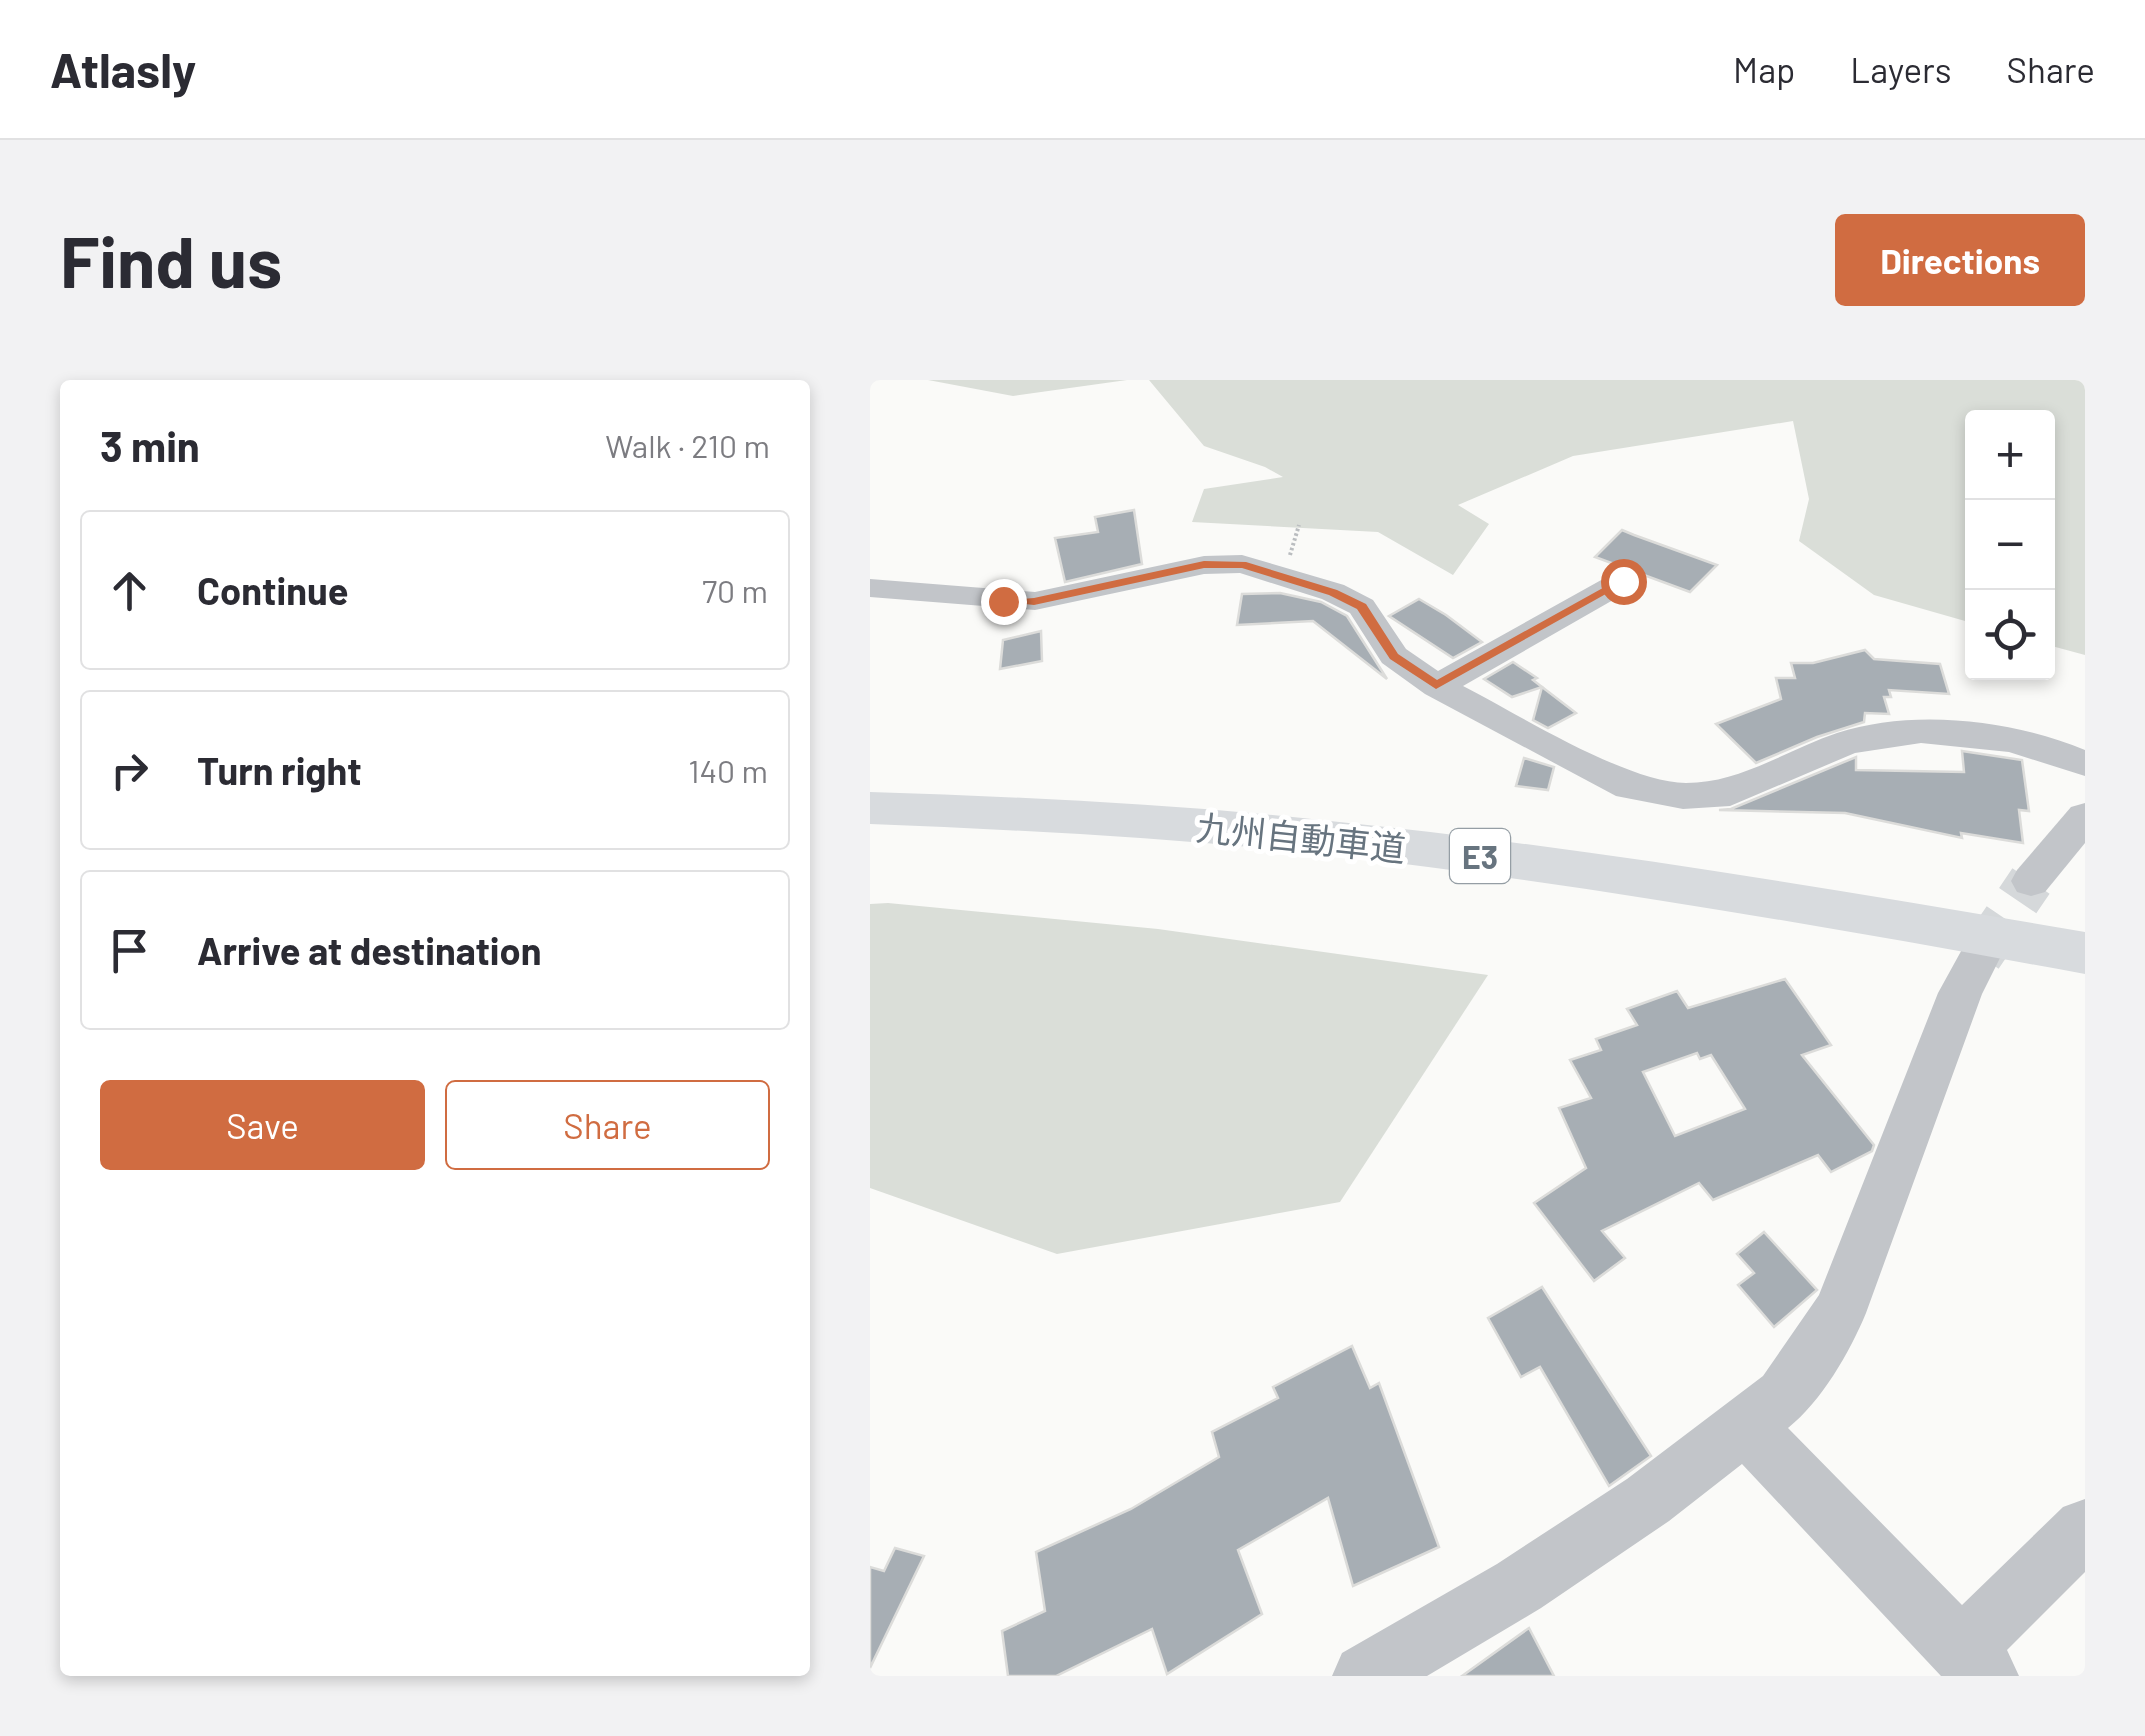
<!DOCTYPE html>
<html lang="en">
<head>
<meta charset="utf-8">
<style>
	:root { --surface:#fff; --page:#f2f2f3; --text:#2b2b33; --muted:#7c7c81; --line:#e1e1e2; --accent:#d06c41 }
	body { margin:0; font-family:Barlow,"Noto Sans JP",sans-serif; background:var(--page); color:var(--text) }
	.controls { position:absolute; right:30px; top:30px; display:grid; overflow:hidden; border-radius:10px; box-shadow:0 5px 15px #0003 }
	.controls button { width:90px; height:90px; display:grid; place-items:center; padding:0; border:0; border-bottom:2px solid var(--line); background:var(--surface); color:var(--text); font:50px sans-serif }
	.stop { position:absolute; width:30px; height:30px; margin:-22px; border:8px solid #d06c41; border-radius:50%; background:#fff }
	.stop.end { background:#d06c41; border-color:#fff; box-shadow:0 2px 10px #0008 }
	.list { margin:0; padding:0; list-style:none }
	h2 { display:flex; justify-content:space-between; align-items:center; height:130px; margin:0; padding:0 40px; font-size:42px }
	h2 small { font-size:32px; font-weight:400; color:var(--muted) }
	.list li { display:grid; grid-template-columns:65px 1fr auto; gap:30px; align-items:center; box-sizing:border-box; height:160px; margin:0 20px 20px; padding:0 20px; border:2px solid var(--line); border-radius:10px }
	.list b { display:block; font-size:38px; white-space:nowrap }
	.list em { font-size:32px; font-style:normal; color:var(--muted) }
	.actions { display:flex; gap:20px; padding:30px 40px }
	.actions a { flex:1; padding:22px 0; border:2px solid var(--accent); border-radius:10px; text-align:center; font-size:35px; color:var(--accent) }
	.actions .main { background:var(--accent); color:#fff }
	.icon { flex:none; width:55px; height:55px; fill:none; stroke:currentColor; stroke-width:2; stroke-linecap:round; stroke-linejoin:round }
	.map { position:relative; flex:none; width:1215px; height:1296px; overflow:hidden; border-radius:10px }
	header { display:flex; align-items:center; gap:60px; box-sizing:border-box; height:140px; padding:0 50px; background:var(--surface); border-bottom:2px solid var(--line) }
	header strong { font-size:48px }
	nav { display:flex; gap:55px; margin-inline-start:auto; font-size:35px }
	.intro { display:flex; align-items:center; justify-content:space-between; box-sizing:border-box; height:240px; padding:0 60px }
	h1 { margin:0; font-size:70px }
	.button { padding:25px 45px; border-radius:10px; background:var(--accent); color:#fff; font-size:35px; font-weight:700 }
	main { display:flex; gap:60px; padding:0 60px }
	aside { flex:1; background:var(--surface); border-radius:10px; box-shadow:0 5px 15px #0003 }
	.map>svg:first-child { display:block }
	.green { fill:#daded8 }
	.building { fill:#a7aeb4; stroke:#dcdcda; stroke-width:2.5; fill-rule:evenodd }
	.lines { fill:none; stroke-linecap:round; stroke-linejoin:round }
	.minor-tunnel { stroke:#d5d8da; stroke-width:45; stroke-dasharray:45 22; stroke-linecap:butt }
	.path { stroke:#babdc0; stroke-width:4; stroke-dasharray:2.5 2.5; stroke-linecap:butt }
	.minor { fill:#c2c5c9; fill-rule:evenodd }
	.highway { fill:#d8dbde; fill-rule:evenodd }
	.route { fill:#d06c41 }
	.labels { text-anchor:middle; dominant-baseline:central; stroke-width:10; stroke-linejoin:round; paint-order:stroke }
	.shield { fill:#fff; stroke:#959ea5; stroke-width:2.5 }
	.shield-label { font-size:32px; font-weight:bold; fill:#67747f }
	.street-label { font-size:35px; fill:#67747f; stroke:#fff }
</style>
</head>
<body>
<header>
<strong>Atlasly</strong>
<nav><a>Map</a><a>Layers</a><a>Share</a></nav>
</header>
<div class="intro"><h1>Find us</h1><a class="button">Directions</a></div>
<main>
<aside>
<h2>3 min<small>Walk · 210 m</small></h2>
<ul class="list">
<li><svg class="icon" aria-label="ahead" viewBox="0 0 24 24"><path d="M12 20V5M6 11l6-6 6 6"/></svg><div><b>Continue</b></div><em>70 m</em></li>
<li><svg class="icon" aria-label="right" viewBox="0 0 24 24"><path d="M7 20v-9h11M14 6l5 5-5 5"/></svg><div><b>Turn right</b></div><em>140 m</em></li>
<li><svg class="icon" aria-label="arrive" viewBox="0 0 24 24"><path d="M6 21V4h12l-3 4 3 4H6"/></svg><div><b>Arrive at destination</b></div></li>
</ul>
<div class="actions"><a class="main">Save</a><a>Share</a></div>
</aside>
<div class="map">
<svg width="1215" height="1296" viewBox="0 0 1215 1296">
	<rect width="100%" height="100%" fill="#fafaf8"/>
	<!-- green -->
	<g class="green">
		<polygon points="58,0 257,0 143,16"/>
		<polygon points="279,0 1215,0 1215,275 1178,265 1178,38 1102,38 1102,243 1004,215 929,161 939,119 923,41 703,76 588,125 619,144 583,195 508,152 322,142 334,109 413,97 395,87 334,66"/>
		<polygon points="18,523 288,549 618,595 470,822 187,874 0,808 0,524"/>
	</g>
	<!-- building -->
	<g class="building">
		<polygon points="264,130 272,184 195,202 185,158 228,152 225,137"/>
		<polygon points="752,150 764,155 847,185 820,212 725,177"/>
		<polygon points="410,213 451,222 477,236 517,299 443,241 367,245 372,214"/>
		<polygon points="549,219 576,235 612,262 583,278 519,236"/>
		<polygon points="171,251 172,281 130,289 133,260"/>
		<polygon points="995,270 1004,279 1070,284 1079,314 1019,310 1021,317 1014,317 1019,334 995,333 994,342 947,357 886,383 846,344 911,319 906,298 925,298 921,283 943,283"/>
		<polygon points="643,282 667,298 663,300 672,307 642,317 614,299"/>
		<polygon points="672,307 706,333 678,348 663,340"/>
		<polygon points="1092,371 1152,380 1159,431 1149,430 1153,463 1091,453 1092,458 975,433 849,430 861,429 986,377 986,390 1094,392"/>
		<polygon points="654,378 684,387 678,410 646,406"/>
		<path d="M915,599L961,665L932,675L1004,765L1002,771L961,792L948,775L843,820L829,803L732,851L755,878L724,901L664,823L716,788L689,728L721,718L700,680L731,670L726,659L767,645L757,629L807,611L818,628ZM827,673L830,679L841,675L875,729L805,756L773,692Z"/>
		<polygon points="894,852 947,910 904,947 868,905 884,893 867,874"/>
		<polygon points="672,907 781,1076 739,1106 670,987 651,997 618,938"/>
		<polygon points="482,966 500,1008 509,1003 569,1167 483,1206 458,1118 368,1170 392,1234 297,1294 282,1249 186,1296 138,1296 132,1251 175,1231 166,1172 261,1129 349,1077 342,1052 408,1018 403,1007"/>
		<polygon points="25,1168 54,1176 0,1288 0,1187 14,1191"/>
		<polygon points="659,1248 684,1296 592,1296"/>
	</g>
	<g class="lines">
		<!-- minor-tunnel -->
		<polyline class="minor-tunnel" points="1110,576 1161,501"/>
		<!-- path -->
		<polyline class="path" points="420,175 429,145"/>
		<!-- minor -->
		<g class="minor">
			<path d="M372,175L474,205L503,220L536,269L568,291L742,194H764L768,201L764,208L593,306C650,335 755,402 816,403C871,403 916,370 967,353C1044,328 1142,340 1215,370V396L1139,372L1051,363L985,373L860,426L813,429L746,416L555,314L512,283L480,233L452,219L370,193L334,194L165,230L0,217V199L165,212L334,176Z"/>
			<polygon points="1215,423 1215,463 1175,512 1161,516 1147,512 1141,501 1147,490 1201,427"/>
			<path d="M1110,559L1125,564L1131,576L1112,614L996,933C980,972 951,1022 918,1048L1092,1225L1193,1127L1215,1119V1192L1137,1270L1149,1296H1071L872,1084L799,1141L671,1228L557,1296H462L472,1273L627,1184L757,1099L893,996L949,915L1068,613L1095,564Z"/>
		</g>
		<!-- highway -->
		<path class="highway" d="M0,412C154,417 307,424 460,441C713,467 964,509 1215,552V594C964,548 714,504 460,475C307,458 154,450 0,444Z"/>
	</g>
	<!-- route -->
	<polygon class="route" points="334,181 376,182 467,210 496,224 528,274 567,300 749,199 759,201 566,309 520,279 487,229 459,215 372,188 334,188 164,225 128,221 164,218"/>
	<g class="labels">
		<!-- shield labels -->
		<rect class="shield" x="580" y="449" width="60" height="54" rx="8"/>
		<g class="shield-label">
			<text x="610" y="476">E3</text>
		</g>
		<!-- street labels -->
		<g class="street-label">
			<text transform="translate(431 457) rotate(6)">九州自動車道</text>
		</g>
	</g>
</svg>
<div class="controls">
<button>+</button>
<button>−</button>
<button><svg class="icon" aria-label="locate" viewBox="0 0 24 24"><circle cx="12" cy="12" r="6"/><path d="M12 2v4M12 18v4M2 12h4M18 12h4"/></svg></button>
</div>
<div class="stop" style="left:753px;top:201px"></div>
<div class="stop end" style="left:133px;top:221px"></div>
</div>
</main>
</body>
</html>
